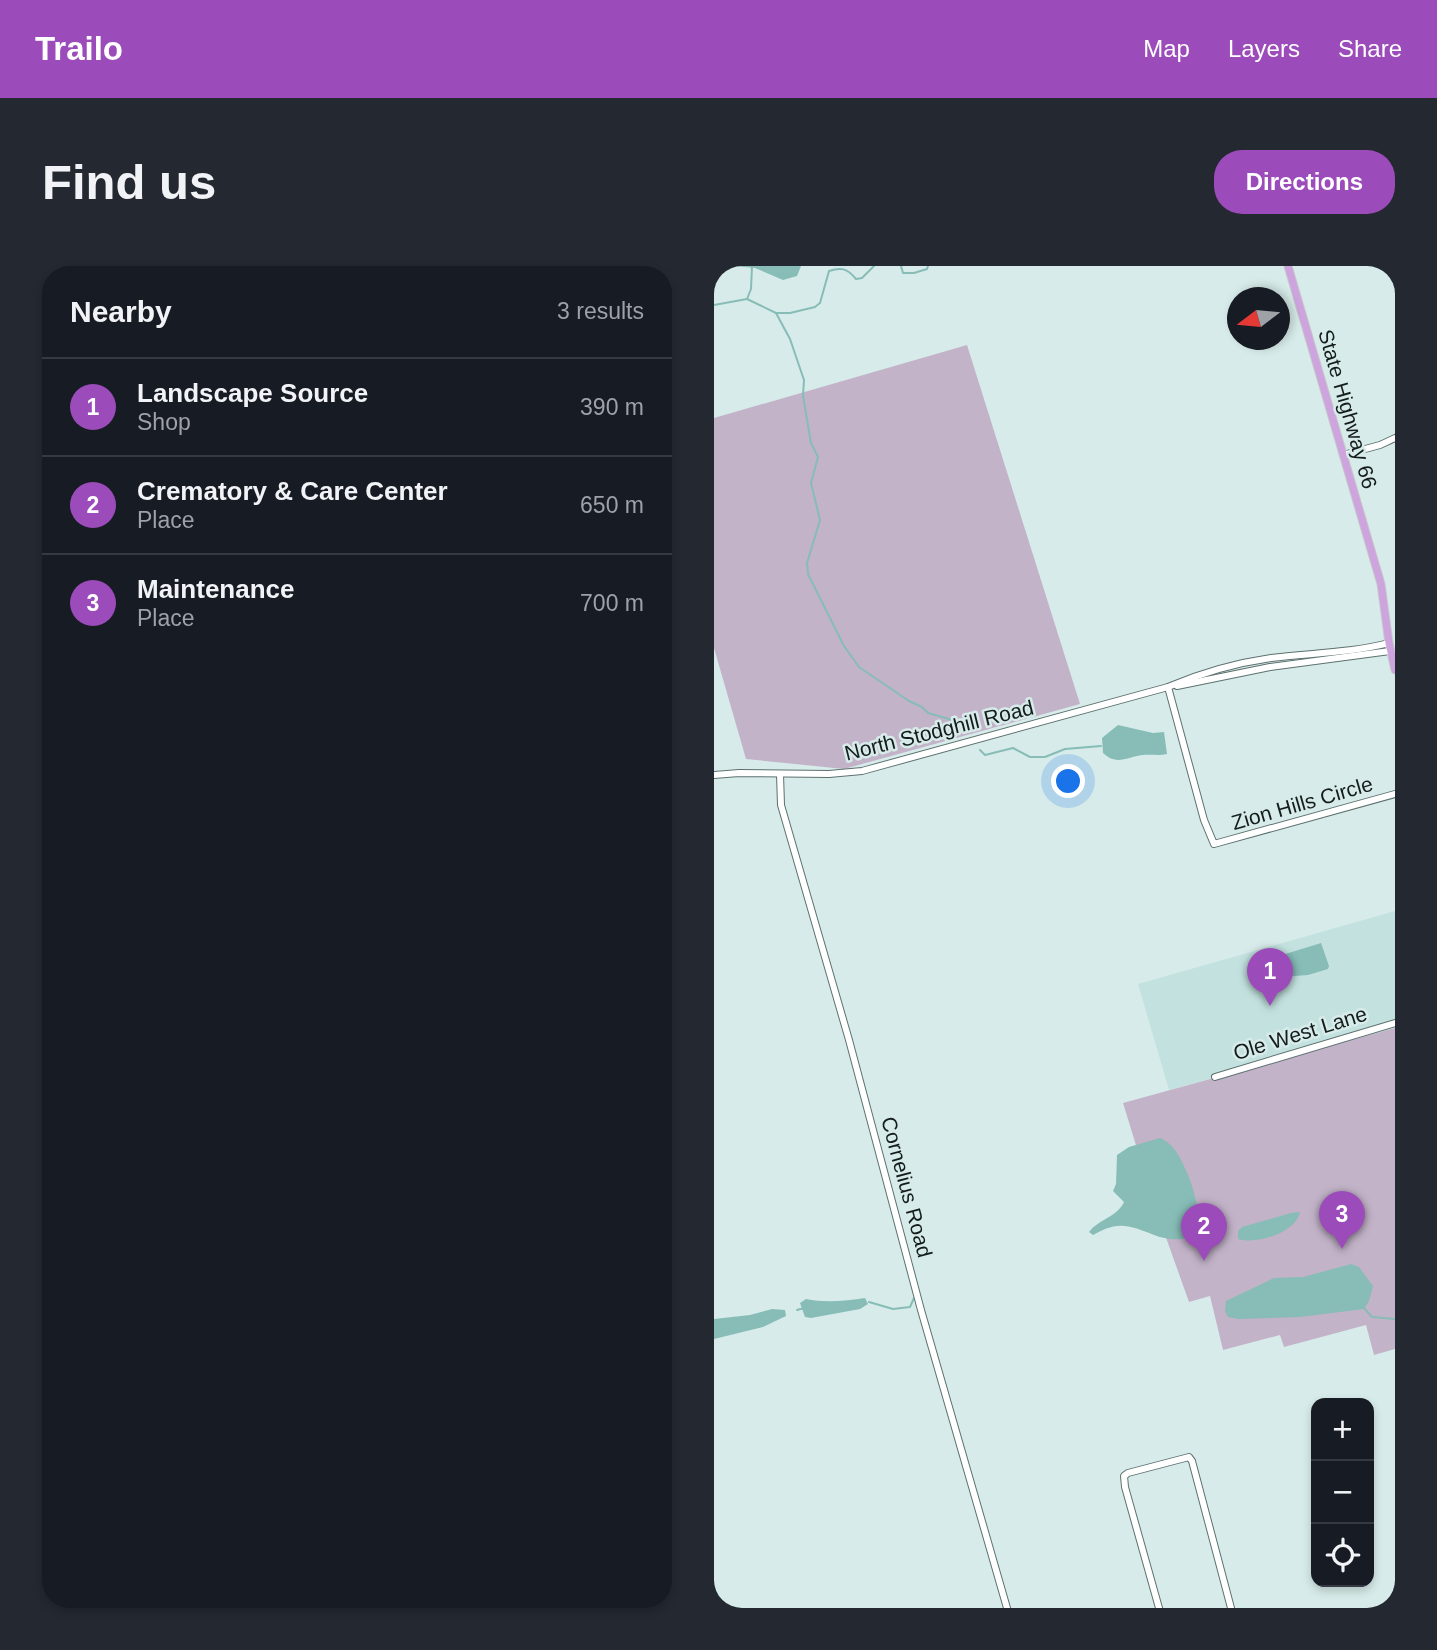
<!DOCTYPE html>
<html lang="en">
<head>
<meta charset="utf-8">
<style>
	:root { --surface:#171b24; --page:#242831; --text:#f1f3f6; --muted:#9ea1a6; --line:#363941; --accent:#9c4bba }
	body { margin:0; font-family:Arial,sans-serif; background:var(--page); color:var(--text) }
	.controls { position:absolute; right:21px; bottom:21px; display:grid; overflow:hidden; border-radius:14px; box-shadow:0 4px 10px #0003 }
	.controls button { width:63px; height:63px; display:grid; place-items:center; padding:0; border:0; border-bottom:2px solid var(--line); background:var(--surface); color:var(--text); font:35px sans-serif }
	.compass { position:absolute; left:513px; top:21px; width:63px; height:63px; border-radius:50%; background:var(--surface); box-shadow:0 4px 10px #0003; rotate:254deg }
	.you { position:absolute; left:355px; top:516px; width:24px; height:24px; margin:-18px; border:5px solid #fff; border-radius:50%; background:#1a73e8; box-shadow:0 0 0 10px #1a73e833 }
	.badge { display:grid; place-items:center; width:46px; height:46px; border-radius:50%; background:var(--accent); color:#fff; font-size:23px; font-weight:700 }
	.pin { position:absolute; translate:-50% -58px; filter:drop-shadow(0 2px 4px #0008) }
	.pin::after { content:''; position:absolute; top:37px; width:24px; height:21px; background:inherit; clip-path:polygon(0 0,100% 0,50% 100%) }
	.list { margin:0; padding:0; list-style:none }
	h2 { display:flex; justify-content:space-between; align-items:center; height:91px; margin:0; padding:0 28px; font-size:30px }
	h2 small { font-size:23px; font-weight:400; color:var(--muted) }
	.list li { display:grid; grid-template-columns:46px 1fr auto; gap:21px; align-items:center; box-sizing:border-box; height:98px; padding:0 28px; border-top:2px solid var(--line) }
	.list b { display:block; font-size:26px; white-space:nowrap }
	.list p { margin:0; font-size:23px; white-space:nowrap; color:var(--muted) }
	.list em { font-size:23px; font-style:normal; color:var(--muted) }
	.icon { flex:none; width:38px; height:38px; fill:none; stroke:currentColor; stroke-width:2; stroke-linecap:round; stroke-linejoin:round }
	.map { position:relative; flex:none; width:681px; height:1342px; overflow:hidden; border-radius:28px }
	header { display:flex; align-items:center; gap:42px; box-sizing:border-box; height:98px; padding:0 35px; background:var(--accent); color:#fff }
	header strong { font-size:33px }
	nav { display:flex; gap:38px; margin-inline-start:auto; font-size:24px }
	.intro { display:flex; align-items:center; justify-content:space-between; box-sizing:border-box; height:168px; padding:0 42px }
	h1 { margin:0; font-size:49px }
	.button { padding:18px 32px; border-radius:28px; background:var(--accent); color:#fff; font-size:24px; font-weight:700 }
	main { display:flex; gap:42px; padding:0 42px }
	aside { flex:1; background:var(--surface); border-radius:28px; box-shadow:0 4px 10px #0003 }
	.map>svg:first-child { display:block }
	.built { fill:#c3e2df }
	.green { fill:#c3b3c9 }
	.water { fill:#87bcb7 }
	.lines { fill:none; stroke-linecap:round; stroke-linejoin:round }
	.stream { stroke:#87bcb7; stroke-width:2 }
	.minor-casing { stroke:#5d716f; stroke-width:8 }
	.major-casing { stroke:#c7c9c9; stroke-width:9 }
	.minor { stroke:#fff; stroke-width:6 }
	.major { stroke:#cea4de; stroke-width:7 }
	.labels { text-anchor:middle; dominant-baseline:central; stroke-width:5; stroke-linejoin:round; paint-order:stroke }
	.street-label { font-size:21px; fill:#151d1c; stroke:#d7ecea }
</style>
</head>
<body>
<header>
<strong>Trailo</strong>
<nav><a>Map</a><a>Layers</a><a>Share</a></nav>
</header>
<div class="intro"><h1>Find us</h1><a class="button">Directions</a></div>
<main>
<aside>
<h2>Nearby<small>3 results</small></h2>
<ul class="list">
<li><span class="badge">1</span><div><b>Landscape Source</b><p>Shop</p></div><em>390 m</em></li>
<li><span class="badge">2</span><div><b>Crematory &amp; Care Center</b><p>Place</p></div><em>650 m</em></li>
<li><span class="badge">3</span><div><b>Maintenance</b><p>Place</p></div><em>700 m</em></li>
</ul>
</aside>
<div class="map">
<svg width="681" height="1342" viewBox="0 0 681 1342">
	<rect width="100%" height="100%" fill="#d7ecea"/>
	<!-- built -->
	<polygon class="built" points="681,645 681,762 455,824 424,718"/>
	<!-- green -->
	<g class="green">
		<polygon points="253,79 366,438 130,503 32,493 0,382 0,152"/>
		<polygon points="681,762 681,1083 660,1089 652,1059 570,1081 566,1069 509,1084 496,1030 475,1036 440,938 409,837"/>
	</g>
	<!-- water -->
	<g class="water">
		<polygon points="19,0 87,0 83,10 69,14 41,2"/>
		<path d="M404,459L439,467L450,466L453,488C445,490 437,488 429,489C412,491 403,500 389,487L388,472Z"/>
		<polygon points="607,677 615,700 614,703 594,709 568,711 562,703 561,694 565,690"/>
		<path d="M446,872C461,878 468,895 474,909C486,940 496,984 446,971C434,967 422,961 410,960C398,959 389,964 379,969L375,966C385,953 403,951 410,936L399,925L402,918L403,889L415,881Z"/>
		<path d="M586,946C582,966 544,979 524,973V965L528,961L577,947Z"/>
		<polygon points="637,998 645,1001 659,1020 655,1035 650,1043 586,1051 524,1053 514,1051 511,1045 512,1035 560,1012 589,1011"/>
		<path d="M151,1032L154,1038L146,1043L97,1052L91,1051L86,1037L92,1033C110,1037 133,1035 151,1032Z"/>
		<polygon points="58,1043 71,1044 72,1050 49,1061 0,1073 0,1053 36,1049"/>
	</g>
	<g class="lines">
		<!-- stream -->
		<g class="stream">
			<polyline points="187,0 189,7 200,7 213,3 214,0"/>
			<polyline points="33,33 37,23 38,0"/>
			<path d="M0,39L33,33L62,47H76L101,41L106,37L115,5C127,1 133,2 142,13L148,12L160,0"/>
			<polyline points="62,47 76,73 90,114 89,130 97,177 104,191 97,217 106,254 93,297 94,308 130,380 145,401 195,435 208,441 214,447 242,455 252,465"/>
			<polyline points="266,484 271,489 299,482 316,491 331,491 351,483 387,480"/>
			<polyline points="155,1036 179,1043 196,1041 200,1032"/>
			<polyline points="650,1042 658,1051 681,1053"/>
			<polyline points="83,1044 90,1042"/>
		</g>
		<!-- minor casing -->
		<g class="minor-casing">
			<g id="minor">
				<polyline points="629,189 666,179 681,172"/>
				<polyline points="463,420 556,401 676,385"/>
				<polyline points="454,421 490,554 500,578 681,528"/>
				<polyline points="66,508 67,539 135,774 207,1044 293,1342"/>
				<path d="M0,509L25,507L115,508L148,505L454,421C487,407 522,397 557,392C597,387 636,387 675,377"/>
				<polyline points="501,811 681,757"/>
				<polyline points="445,1342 411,1221 410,1210 414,1207 475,1191 478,1195 517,1342"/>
			</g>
		</g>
		<!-- major casing -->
		<g class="major-casing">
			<polyline id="major" points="574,0 667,318 675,377 681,404"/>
		</g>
		<!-- minor -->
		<use href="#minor" class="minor"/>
		<!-- major -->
		<use href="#major" class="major"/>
	</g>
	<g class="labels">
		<!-- street labels -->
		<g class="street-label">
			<text transform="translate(634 143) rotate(74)">State Highway 66</text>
			<text transform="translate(225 464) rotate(-14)">North Stodghill Road</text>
			<text transform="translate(588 537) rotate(-16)">Zion Hills Circle</text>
			<text transform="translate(586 767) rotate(-17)">Ole West Lane</text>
			<text transform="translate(193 921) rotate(75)">Cornelius Road</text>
		</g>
	</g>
</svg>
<div class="controls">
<button>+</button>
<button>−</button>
<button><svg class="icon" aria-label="locate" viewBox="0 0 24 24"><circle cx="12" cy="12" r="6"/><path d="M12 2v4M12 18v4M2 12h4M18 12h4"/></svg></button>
</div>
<svg class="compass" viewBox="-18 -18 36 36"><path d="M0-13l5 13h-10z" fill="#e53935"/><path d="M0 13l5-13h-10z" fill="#9ea1a6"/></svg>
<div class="you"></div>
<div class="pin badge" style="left:556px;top:740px">1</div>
<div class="pin badge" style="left:490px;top:995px">2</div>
<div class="pin badge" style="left:628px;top:983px">3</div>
</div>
</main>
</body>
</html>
